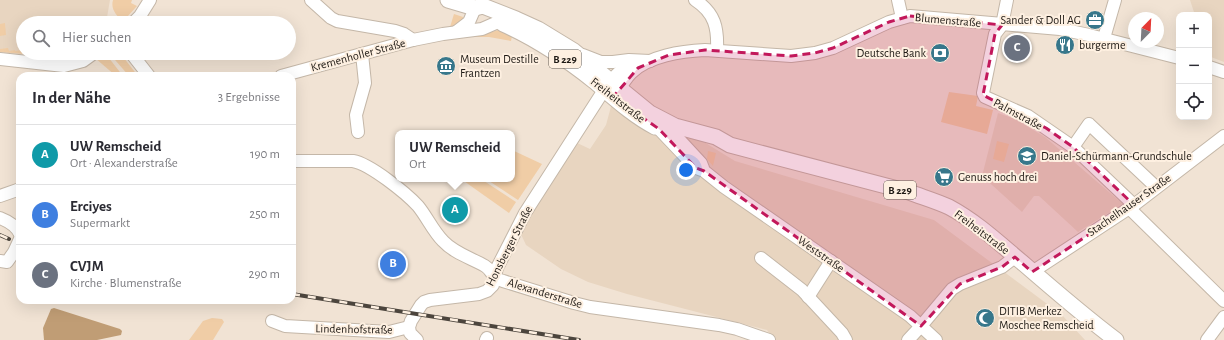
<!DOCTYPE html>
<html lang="de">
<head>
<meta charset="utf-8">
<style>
	:root { --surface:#fff; --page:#f7f7f7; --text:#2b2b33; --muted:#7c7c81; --line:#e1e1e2; --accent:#37778b }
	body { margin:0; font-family:"Alegreya Sans",sans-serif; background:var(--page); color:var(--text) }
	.controls { position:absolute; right:12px; top:12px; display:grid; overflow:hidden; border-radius:8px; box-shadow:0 4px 16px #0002 }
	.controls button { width:36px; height:36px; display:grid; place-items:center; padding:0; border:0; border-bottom:1px solid var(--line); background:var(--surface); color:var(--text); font:20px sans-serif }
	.compass { position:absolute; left:1128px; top:12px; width:36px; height:36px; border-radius:50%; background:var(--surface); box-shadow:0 4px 16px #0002; rotate:24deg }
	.you { position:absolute; left:686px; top:170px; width:14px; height:14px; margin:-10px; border:3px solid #fff; border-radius:50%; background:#1a73e8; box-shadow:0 0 0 6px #1a73e833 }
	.badge { display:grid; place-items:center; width:26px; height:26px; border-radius:50%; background:var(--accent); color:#fff; font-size:13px; font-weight:700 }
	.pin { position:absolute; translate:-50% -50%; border:2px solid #fff; box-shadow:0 1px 4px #0006 }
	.popup { position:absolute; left:395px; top:130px; width:120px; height:52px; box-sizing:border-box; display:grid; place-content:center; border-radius:8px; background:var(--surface); filter:drop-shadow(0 1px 3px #0005); font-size:13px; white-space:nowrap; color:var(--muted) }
	.popup b { font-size:15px; color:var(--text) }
	.popup::after { content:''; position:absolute; left:50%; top:100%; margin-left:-8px; border:8px solid transparent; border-top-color:var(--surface) }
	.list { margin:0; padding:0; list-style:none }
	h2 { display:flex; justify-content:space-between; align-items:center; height:52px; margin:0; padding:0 16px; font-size:17px }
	h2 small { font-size:13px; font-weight:400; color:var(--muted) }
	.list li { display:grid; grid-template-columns:26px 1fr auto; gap:12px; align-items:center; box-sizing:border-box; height:60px; padding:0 16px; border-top:1px solid var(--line) }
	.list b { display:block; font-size:15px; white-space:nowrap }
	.list p { margin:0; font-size:13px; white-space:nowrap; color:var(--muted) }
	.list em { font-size:13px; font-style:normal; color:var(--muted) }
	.icon { flex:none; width:22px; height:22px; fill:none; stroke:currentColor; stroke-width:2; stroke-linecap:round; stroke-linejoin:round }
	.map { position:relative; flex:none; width:1224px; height:340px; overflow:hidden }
	.search { position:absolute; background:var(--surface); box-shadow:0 4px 16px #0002; left:16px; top:16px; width:280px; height:44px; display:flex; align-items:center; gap:10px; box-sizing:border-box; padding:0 14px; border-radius:22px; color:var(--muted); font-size:15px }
	.panel { position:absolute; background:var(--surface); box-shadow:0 4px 16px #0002; left:16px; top:72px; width:280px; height:232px; border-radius:12px }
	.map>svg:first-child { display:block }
	.built { fill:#e8d5c0 }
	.green { fill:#f0cda6 }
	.water { fill:#c09d75 }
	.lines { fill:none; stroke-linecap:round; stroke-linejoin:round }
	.minor-casing { stroke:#c4b7a8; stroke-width:14 }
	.major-casing { stroke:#c4b7a8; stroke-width:17 }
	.minor { stroke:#fff; stroke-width:12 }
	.major { stroke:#fff; stroke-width:15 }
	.rail-casing { stroke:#4c453d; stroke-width:4 }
	.rail { stroke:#fef0e1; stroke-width:2.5; stroke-dasharray:8; stroke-linecap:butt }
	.marked { fill:#c2185b; fill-opacity:0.2; stroke:#c2185b; stroke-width:3; stroke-dasharray:8 5; stroke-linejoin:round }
	.labels { text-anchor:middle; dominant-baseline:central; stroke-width:4; stroke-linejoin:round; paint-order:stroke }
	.shield { fill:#fef0e1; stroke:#625a52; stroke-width:1 }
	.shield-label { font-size:11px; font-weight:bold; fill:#1f1a15 }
	.street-label { font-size:12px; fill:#1f1a15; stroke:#fef0e1 }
	.poi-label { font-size:12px; fill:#1f1a15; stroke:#fef0e1; text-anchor:start }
</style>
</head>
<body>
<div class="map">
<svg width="1224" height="340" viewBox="0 0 1224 340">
	<rect width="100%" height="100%" fill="#f1e3d4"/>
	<!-- built -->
	<g class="built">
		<polygon points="0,0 110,0 106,23 23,23 23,53 80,53 77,55 67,57 0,52"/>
		<polygon points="1190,0 1224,0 1224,62 1211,57 1209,51 1209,15 1195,15"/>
		<polygon points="616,88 735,161 934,220 1062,315 1085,340 774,340 767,330 627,294 588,282 561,269 526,245 519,230 575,142 590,149 606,125"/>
		<polygon points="998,113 1015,119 1045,137 1123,204 1078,232 1039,196 1034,196 1022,212 982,176"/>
	</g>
	<!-- green -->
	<g class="green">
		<path d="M113,0H132L131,3L137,6L127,17L119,18C114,12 111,7 113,0Z"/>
		<polygon points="454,14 463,17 464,19 458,24 450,27"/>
		<polygon points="5,23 6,35 0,36 0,24"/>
		<polygon points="499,30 512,36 511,41 489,37 472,37"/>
		<polygon points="8,48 9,51 15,50 15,51 23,50 23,49 23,53 36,53 36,55 0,52 0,49"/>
		<polygon points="102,53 105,53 123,76 116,76 95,58"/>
		<polygon points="109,53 120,53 138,76 129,76"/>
		<polygon points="949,92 978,96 976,106 993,110 987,134 941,122"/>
		<polygon points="997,141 1009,144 1004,162 993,159"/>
		<polygon points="512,150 542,164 518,200 486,179 512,179"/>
		<polygon points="708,151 716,153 713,166 707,159"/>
		<polygon points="461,179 481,179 516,202 509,213"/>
		<polygon points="212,318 222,319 224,322 213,340 189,340 203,321"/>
	</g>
	<!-- water -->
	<polygon class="water" points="54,308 120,329 122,331 121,335 97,340 44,340 43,328 51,309"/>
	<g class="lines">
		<!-- minor casing -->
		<g class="minor-casing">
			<g id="minor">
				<polyline points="311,0 331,18 337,21 395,31 404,34 413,40"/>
				<path d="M695,0C715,13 718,28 717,50"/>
				<polyline points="898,0 902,18"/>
				<polyline points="1007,0 1002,25 995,34 983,93 985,97 1028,116 1073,147 1134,205"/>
				<polyline points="133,23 140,16 150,0"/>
				<polyline points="456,32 469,22 475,8"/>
				<polyline points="1104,38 1115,0"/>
				<polyline points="131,53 149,76"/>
				<polyline points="583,55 601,62 613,62 629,60 650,61"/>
				<polyline points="0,59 64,66 83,61 94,53"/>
				<polyline points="1209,67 1224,72"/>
				<polyline points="281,76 413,40 443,34 482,29 498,22"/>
				<path d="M611,81C618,72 624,67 635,64"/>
				<path d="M615,96C620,88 625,79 631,73C648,56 682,51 705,50L791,56L815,53L833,48L889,22L910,16L1060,29L1089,35L1179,58"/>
				<polyline points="664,123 701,163 703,168"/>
				<polyline points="659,129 696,168 704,171 724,187 910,316 936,340"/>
				<polyline points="358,132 356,115 365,83 362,54"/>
				<polyline points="1073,147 1089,124 1156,187"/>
				<path d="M292,161H353C370,164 406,193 418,206C427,217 433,231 443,241C454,253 471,258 485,266C490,269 491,273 495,277C496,279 500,280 503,281L574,303L590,307L719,325L737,329L769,340"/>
				<polyline points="0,196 20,189"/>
				<polyline points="1129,208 1224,301"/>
				<path d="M0,218C8,221 16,225 20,234"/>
				<polyline points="761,258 802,290 842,333 846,340"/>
				<polyline points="0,261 7,262 14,252 20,239"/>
				<polyline points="1032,272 1134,205 1224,136"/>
				<polyline points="808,297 831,261"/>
				<polyline points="272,321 285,326 389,332 409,327"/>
				<polyline points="417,340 410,333 409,327 411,321 421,305 424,302 430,300 479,294 487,291 493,285 497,268 525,213 604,90"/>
				<polyline points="486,340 487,338"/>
				<polyline points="908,340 921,326 952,289 960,284 1002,267 1015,257"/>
				<polyline points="1207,340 1224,317"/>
			</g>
		</g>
		<!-- major casing -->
		<g class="major-casing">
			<g id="major">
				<path d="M448,0L475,8L483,6L516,19L538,29L574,51L650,113L675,126L716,137L730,145L909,192C922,197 936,201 949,207C977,222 1000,244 1024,264C1054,290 1084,316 1116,340"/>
				<path d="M503,24C537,39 565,58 594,81C613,97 632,115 655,127"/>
			</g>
		</g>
		<!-- minor -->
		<use href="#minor" class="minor"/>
		<!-- major -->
		<use href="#major" class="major"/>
		<!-- rail casing -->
		<g class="rail-casing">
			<g id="rail">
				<polyline points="0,235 9,239"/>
				<polyline points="292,294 579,340"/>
			</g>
		</g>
		<!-- rail -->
		<use href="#rail" class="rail"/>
	</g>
	<!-- marked area -->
	<path class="marked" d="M910,16L1002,25L995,34L983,95L1046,128L1073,147L1134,205L1032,272L1015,257L1002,267L960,284L921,326L704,171L696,168L659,129L613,97L638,68L669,55L705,50L791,56L815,53L833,48L889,22Z"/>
	<!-- icons -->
	<defs>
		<g id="office-disc" transform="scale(1)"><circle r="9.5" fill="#37778b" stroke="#fef0e1"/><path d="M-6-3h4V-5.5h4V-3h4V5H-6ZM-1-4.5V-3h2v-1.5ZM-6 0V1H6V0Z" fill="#fff"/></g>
		<g id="restaurant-disc" transform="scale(1)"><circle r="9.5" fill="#37778b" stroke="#fef0e1"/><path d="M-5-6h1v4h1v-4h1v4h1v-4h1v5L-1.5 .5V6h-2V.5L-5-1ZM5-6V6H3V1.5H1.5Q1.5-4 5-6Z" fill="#fff"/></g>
		<g id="bank-disc" transform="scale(1)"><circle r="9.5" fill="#37778b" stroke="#fef0e1"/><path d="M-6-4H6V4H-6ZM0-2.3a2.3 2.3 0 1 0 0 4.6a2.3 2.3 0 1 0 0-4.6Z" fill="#fff"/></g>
		<g id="museum-disc" transform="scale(1)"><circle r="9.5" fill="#37778b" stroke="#fef0e1"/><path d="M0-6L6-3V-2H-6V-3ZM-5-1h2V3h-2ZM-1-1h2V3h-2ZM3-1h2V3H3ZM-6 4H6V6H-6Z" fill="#fff"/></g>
		<g id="school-disc" transform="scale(1)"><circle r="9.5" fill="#37778b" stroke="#fef0e1"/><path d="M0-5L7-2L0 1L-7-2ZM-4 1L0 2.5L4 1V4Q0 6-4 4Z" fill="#fff"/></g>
		<g id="supermarket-disc" transform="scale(1)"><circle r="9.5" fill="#37778b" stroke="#fef0e1"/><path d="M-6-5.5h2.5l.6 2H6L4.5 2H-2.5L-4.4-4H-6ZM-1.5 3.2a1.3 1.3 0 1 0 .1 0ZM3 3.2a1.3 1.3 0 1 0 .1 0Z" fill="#fff"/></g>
		<g id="mosque-disc" transform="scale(1)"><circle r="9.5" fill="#37778b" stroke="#fef0e1"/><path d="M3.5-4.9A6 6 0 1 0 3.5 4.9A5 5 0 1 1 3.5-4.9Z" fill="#fff"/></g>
	</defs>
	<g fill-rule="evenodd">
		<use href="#office-disc" x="1095" y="20"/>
		<use href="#restaurant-disc" x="1065" y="45"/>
		<use href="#bank-disc" x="940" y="53"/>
		<use href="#museum-disc" x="446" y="66"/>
		<use href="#school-disc" x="1027" y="156"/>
		<use href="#supermarket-disc" x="944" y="177"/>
		<use href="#mosque-disc" x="985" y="318"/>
	</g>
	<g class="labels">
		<!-- shield labels -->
		<g class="shield">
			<rect x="549" y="50" width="32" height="18" rx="3"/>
			<rect x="884" y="181" width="32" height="18" rx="3"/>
		</g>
		<g class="shield-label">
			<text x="565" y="59">B 229</text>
			<text x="900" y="190">B 229</text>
		</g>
		<!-- street labels -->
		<g class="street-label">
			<text transform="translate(948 20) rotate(5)">Blumenstraße</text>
			<text transform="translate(358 55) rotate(-15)">Kremenholler Straße</text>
			<text transform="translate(618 100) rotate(38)">Freiheitstraße</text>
			<text transform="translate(1018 114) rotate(28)">Palmstraße</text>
			<text transform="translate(1129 205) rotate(-35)">Stachelhauser Straße</text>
			<text transform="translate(982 232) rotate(37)">Freiheitstraße</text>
			<text transform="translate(509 246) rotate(-63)">Honsberger Straße</text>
			<text transform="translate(821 254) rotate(35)">Weststraße</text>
			<text transform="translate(545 293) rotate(17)">Alexanderstraße</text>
			<text transform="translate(354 329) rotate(1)">Lindenhofstraße</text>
		</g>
		<!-- poi labels -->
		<g class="poi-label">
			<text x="1081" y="20" text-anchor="end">Sander &amp; Doll AG</text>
			<text x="1079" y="45">burgerme</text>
			<text x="926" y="53" text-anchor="end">Deutsche Bank</text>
			<text x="460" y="59">Museum Destille<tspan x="460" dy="14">Frantzen</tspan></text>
			<text x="1041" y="156">Daniel-Schürmann-Grundschule</text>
			<text x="958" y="177">Genuss hoch drei</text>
			<text x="999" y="311">DITIB Merkez<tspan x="999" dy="14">Moschee Remscheid</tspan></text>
		</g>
	</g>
</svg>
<div class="controls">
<button>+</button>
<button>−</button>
<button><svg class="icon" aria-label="locate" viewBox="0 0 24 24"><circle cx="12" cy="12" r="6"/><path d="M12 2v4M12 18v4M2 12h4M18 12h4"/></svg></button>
</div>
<svg class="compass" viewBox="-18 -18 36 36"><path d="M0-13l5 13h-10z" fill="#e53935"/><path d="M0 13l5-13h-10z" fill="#7c7c81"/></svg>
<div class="you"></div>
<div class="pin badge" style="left:455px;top:210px;background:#0f9aa8">A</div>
<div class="popup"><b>UW Remscheid</b>Ort</div>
<div class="pin badge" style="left:393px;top:264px;background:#3f7fe0">B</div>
<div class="pin badge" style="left:1017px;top:48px;background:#6b7280">C</div>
<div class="search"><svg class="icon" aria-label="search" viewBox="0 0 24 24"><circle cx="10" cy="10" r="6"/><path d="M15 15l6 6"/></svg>Hier suchen</div>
<section class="panel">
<h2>In der Nähe<small>3 Ergebnisse</small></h2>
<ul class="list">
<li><span class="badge" style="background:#0f9aa8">A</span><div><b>UW Remscheid</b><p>Ort · Alexanderstraße</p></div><em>190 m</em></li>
<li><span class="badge" style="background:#3f7fe0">B</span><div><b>Erciyes</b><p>Supermarkt</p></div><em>250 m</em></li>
<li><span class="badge" style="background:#6b7280">C</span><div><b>CVJM</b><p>Kirche · Blumenstraße</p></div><em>290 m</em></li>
</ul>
</section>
</div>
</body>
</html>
